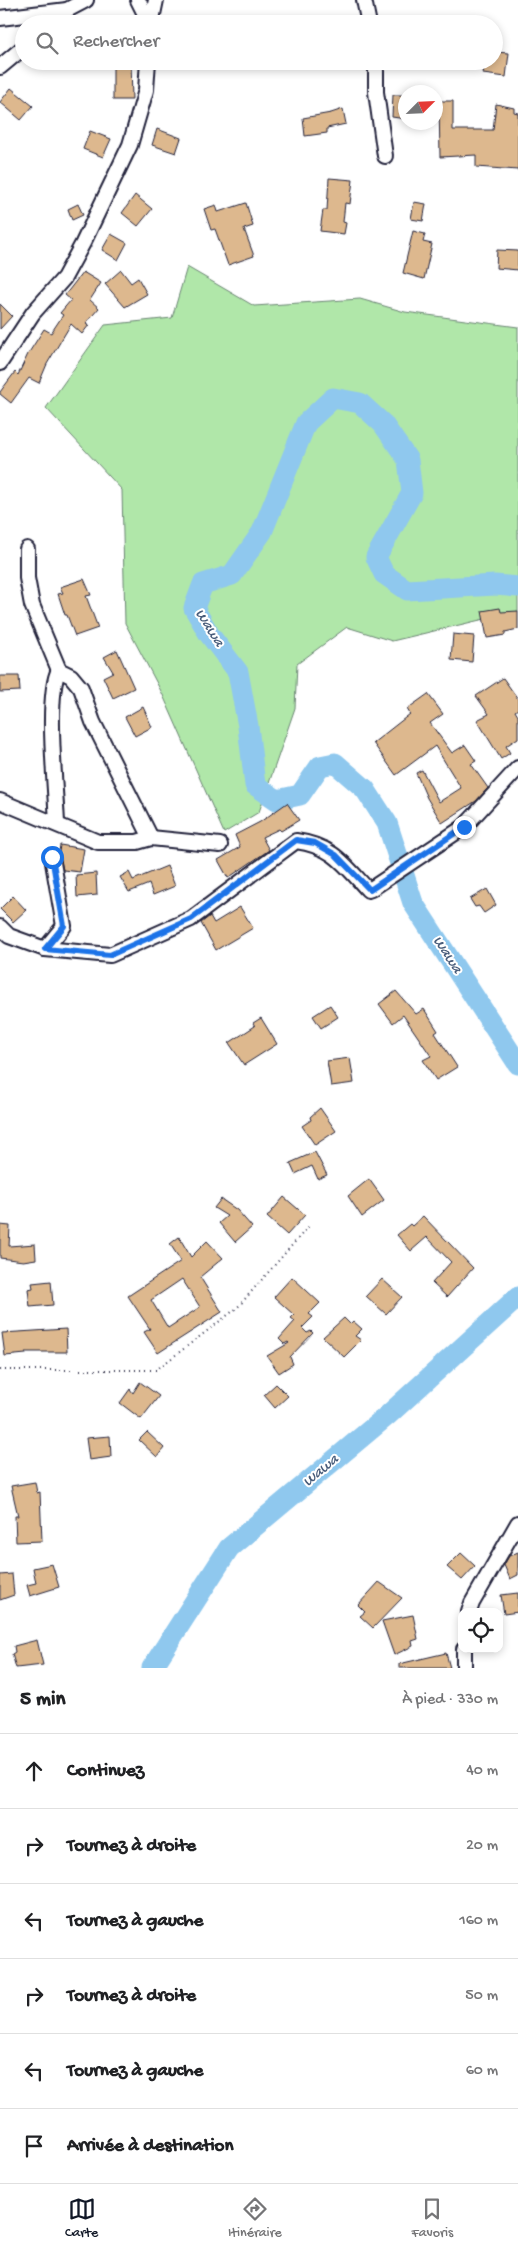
<!DOCTYPE html>
<html lang="fr">
<head>
<meta charset="utf-8">
<style>
	:root { --surface:#fff; --page:#f6f6f6; --text:#202124; --muted:#757577; --line:#e0e0e0; --accent:#111827 }
	body { margin:0; font-family:"Gochi Hand",sans-serif; background:var(--page); color:var(--text) }
	.controls { position:absolute; right:15px; bottom:15px; display:grid; overflow:hidden; border-radius:10px; box-shadow:0 2px 8px #0003 }
	.controls button { width:45px; height:45px; display:grid; place-items:center; padding:0; border:0; border-bottom:1px solid var(--line); background:var(--surface); color:var(--text); font:25px sans-serif }
	.compass { position:absolute; left:398px; top:85px; width:45px; height:45px; border-radius:50%; background:var(--surface); box-shadow:0 2px 8px #0003; rotate:66deg }
	.stop { position:absolute; width:15px; height:15px; margin:-11px; border:4px solid #1a73e8; border-radius:50%; background:#fff }
	.stop.end { background:#1a73e8; border-color:#fff; box-shadow:0 1px 5px #0008 }
	.list { margin:0; padding:0; list-style:none }
	h2 { display:flex; justify-content:space-between; align-items:center; height:65px; margin:0; padding:0 20px; font-size:21px }
	h2 small { font-size:16px; font-weight:400; color:var(--muted) }
	.list li { display:grid; grid-template-columns:32px 1fr auto; gap:15px; align-items:center; box-sizing:border-box; height:75px; padding:0 20px; border-top:1px solid var(--line) }
	.list b { display:block; font-size:19px; white-space:nowrap }
	.list em { font-size:16px; font-style:normal; color:var(--muted) }
	.icon { flex:none; width:28px; height:28px; fill:none; stroke:currentColor; stroke-width:2; stroke-linecap:round; stroke-linejoin:round }
	.map { position:relative; flex:none; width:518px; height:1668px; overflow:hidden }
	.search { position:absolute; background:var(--surface); box-shadow:0 2px 8px #0003; left:15px; right:15px; top:15px; height:55px; display:flex; align-items:center; gap:12px; box-sizing:border-box; padding:0 18px; border-radius:28px; color:var(--muted); font-size:19px }
	.sheet { height:515px; background:var(--surface) }
	nav { display:flex; justify-content:space-around; align-items:center; box-sizing:border-box; height:70px; border-top:1px solid var(--line); background:var(--surface); font-size:14px; color:var(--muted) }
	nav a { display:grid; justify-items:center; gap:2px }
	nav .on { color:var(--accent) }
	.map>svg:first-child { display:block }
	.green { fill:#b0e7a9; stroke:#698472 }
	.lines { fill:none; stroke-linecap:round; stroke-linejoin:round }
	.river { stroke:#8fc8ee; stroke-width:21 }
	.building { fill:#ddb88e; stroke:#22223b; fill-rule:evenodd }
	.street-casing { stroke:#22223b; stroke-width:18 }
	.path { stroke:#22223b; stroke-width:2; stroke-dasharray:1 4; stroke-linecap:butt }
	.street { stroke:#fff; stroke-width:14 }
	.route { stroke:#1a73e8; stroke-width:6 }
	.labels { text-anchor:middle; dominant-baseline:central; stroke-width:4; stroke-linejoin:round; paint-order:stroke }
	.water-label { font-size:15px; font-style:italic; fill:#485c7a; stroke:#fff }
</style>
</head>
<body>
<div class="map">
<svg width="518" height="1668" viewBox="0 0 518 1668">
	<rect width="100%" height="100%" fill="#fff"/>
	<filter id="ink" filterUnits="userSpaceOnUse"><feTurbulence type="fractalNoise" baseFrequency=".02" numOctaves="2"/><feDisplacementMap in="SourceGraphic" scale="10" xChannelSelector="R" yChannelSelector="G"/><feConvolveMatrix kernelMatrix="1 2 1 2 8 2 1 2 1" color-interpolation-filters="sRGB"/></filter>
	<g filter="url(#ink)">
		<!-- green -->
		<polygon class="green" points="187,267 254,306 360,299 405,312 518,327 518,611 392,641 347,627 297,664 295,708 259,812 224,833 162,693 125,623 122,490 46,408 105,325 172,318"/>
		<g class="lines">
			<!-- river -->
			<g class="river">
				<polyline points="518,587 495,585 407,590 384,574 376,557 412,493 408,460 383,424 360,403 333,398 306,423 262,532 232,575 203,584 194,608 209,634 238,672 248,726 255,785 277,800 300,795 320,766 335,763 365,789 387,823 413,903 518,1064"/>
				<polyline points="152,1668 229,1548 388,1415 518,1297"/>
			</g>
		</g>
		<!-- building -->
		<g class="building">
			<polygon points="494,52 509,53 506,77 483,74 485,61 494,61"/>
			<polygon points="113,61 131,61 132,100 113,100"/>
			<polygon points="11,88 33,106 21,120 0,102"/>
			<polygon points="393,95 406,95 406,119 392,117"/>
			<polygon points="439,101 453,101 453,130 493,130 496,104 514,108 514,112 518,113 518,170 476,167 476,155 440,157"/>
			<polygon points="343,109 346,124 327,128 327,133 305,136 303,118 331,113"/>
			<polygon points="157,129 181,138 176,153 152,145"/>
			<polygon points="90,131 111,139 103,157 83,149"/>
			<polygon points="329,178 353,180 350,204 345,203 343,222 346,223 344,234 320,231 323,210 327,210"/>
			<polygon points="135,195 152,209 138,226 122,213"/>
			<polygon points="414,202 426,204 423,221 411,219"/>
			<polygon points="246,203 253,226 244,229 254,256 228,265 215,229 211,230 204,209 216,205 218,212"/>
			<polygon points="78,204 83,215 72,220 68,209"/>
			<polygon points="413,231 425,234 423,242 432,244 424,279 403,273"/>
			<polygon points="111,234 127,243 118,260 102,250"/>
			<polygon points="497,250 518,251 518,270 496,268"/>
			<polygon points="121,270 131,283 138,278 147,294 125,307 105,284"/>
			<polygon points="83,272 101,283 90,300 99,308 86,323 89,325 82,334 71,324 47,364 39,383 29,378 11,403 0,394 0,392 15,372 18,375 28,354 44,329 51,333 63,315 60,313 71,300 65,295"/>
			<polygon points="0,304 12,316 0,329"/>
			<polygon points="84,579 91,595 86,596 98,628 75,636 67,615 65,615 58,594 63,593 60,587"/>
			<polygon points="500,608 501,612 518,611 518,629 505,632 505,635 487,638 482,611"/>
			<polygon points="453,634 474,636 472,662 451,660"/>
			<polygon points="117,650 134,688 113,698 103,677 113,672 104,657"/>
			<polygon points="0,676 19,676 20,691 0,692"/>
			<polygon points="503,678 518,699 518,709 515,711 518,716 518,738 506,746 510,753 501,759 477,720 489,714 476,696"/>
			<polygon points="428,694 443,714 430,723 452,753 465,745 476,761 471,764 488,788 476,801 442,823 427,798 416,773 422,770 439,802 461,788 435,746 396,775 373,743 410,714 407,709"/>
			<polygon points="143,707 152,727 135,736 125,717"/>
			<polygon points="287,803 299,820 281,831 279,829 262,837 269,850 228,878 218,860 240,847 235,835 260,822"/>
			<polygon points="60,845 84,849 80,872 63,870 59,852"/>
			<polygon points="167,866 175,886 153,895 149,884 129,892 120,877 129,872 133,880"/>
			<polygon points="96,873 97,895 77,897 76,875"/>
			<polygon points="487,889 496,905 484,913 479,906 475,907 470,899"/>
			<polygon points="13,896 26,910 13,922 0,909"/>
			<polygon points="240,907 253,928 216,950 201,923 210,916 214,923"/>
			<polygon points="396,991 416,1014 424,1009 438,1031 435,1033 457,1067 436,1080 423,1060 431,1056 403,1015 393,1023 379,1004"/>
			<polygon points="330,1005 338,1017 321,1028 313,1016"/>
			<polygon points="261,1018 277,1044 244,1065 229,1043 255,1026 253,1023"/>
			<polygon points="350,1058 354,1083 331,1086 327,1061"/>
			<polygon points="320,1108 336,1131 315,1145 302,1126 311,1120 310,1117"/>
			<polygon points="315,1152 327,1175 318,1179 312,1166 295,1174 290,1163"/>
			<polygon points="369,1179 384,1200 362,1217 348,1196"/>
			<polygon points="284,1197 305,1215 287,1235 267,1217"/>
			<polygon points="221,1199 237,1210 252,1227 235,1242 219,1223 227,1216 214,1208"/>
			<polygon points="423,1216 473,1268 447,1297 432,1283 451,1262 427,1237 411,1251 397,1235 410,1224 412,1226"/>
			<polygon points="0,1225 10,1226 9,1246 35,1244 36,1259 23,1261 0,1258"/>
			<path d="M179,1237L191,1257L207,1241L223,1258L200,1277L222,1312L158,1353L144,1332L150,1329L128,1296L181,1261L170,1244ZM182,1279L200,1307L168,1328L151,1300Z"/>
			<polygon points="292,1277 320,1303 309,1314 313,1317 302,1328 307,1333 311,1331 313,1333 290,1357 293,1364 279,1373 267,1356 289,1343 288,1342 284,1344 279,1339 295,1321 291,1318 294,1315 274,1297"/>
			<polygon points="382,1279 402,1297 386,1314 366,1296"/>
			<polygon points="51,1281 53,1305 30,1307 28,1289 33,1288 32,1283"/>
			<polygon points="344,1318 350,1324 353,1321 362,1329 355,1336 361,1340 344,1357 323,1337"/>
			<polygon points="66,1329 67,1352 25,1352 26,1354 5,1356 2,1333"/>
			<polygon points="140,1382 159,1396 141,1419 120,1403 130,1389 133,1393"/>
			<polygon points="276,1384 288,1396 275,1408 264,1395"/>
			<polygon points="147,1432 164,1448 157,1457 139,1440"/>
			<polygon points="110,1436 111,1457 89,1460 86,1438"/>
			<polygon points="35,1482 37,1493 40,1492 42,1541 16,1542 15,1516 18,1516 11,1486"/>
			<polygon points="518,1552 518,1575 510,1579 504,1565 509,1556"/>
			<polygon points="461,1553 475,1566 462,1580 447,1567"/>
			<polygon points="52,1564 59,1587 30,1596 27,1585 36,1583 33,1568"/>
			<polygon points="12,1574 14,1595 0,1600 0,1575"/>
			<polygon points="379,1582 402,1598 373,1628 360,1616 365,1612 358,1605"/>
			<polygon points="518,1593 518,1612 504,1614 501,1595"/>
			<polygon points="413,1615 418,1639 412,1641 413,1646 394,1655 382,1621"/>
			<polygon points="37,1640 43,1665 16,1668 12,1654 15,1652 14,1646"/>
			<polygon points="446,1653 450,1668 399,1668 399,1664"/>
		</g>
		<g class="lines">
			<!-- street casing -->
			<g class="street-casing">
				<g id="street">
					<polyline points="138,0 150,24"/>
					<polyline points="364,0 369,24"/>
					<polyline points="0,18 67,10 86,0"/>
					<polyline points="51,24 67,10"/>
					<polyline points="151,24 156,0"/>
					<polyline points="376,61 376,92 385,156"/>
					<polyline points="0,67 24,47"/>
					<polyline points="0,363 33,313 64,278 83,243 130,145 146,90 148,61"/>
					<polyline points="27,549 27,578 32,605 59,670 71,676 81,688 93,722 151,838"/>
					<polyline points="0,801 98,842 137,842 151,838 220,845"/>
					<path d="M57,824C56,791 45,695 59,670"/>
					<polyline points="0,927 9,936 45,949 64,926 52,857"/>
					<path d="M45,949L110,955L191,919L296,841C333,846 344,864 368,890L371,889L464,827L518,768"/>
					<polyline points="469,1612 472,1603 518,1523"/>
					<polyline points="464,1649 464,1668"/>
				</g>
			</g>
			<!-- path -->
			<polyline class="path" points="0,1370 156,1370 237,1308 309,1226"/>
			<!-- street -->
			<use href="#street" class="street"/>
		</g>
	</g>
	<g class="lines" filter="url(#ink)">
		<!-- route -->
		<polyline class="route" points="52,857 64,926 45,949 110,955 191,919 296,840 315,843 336,855 370,890 464,827"/>
	</g>
	<g class="labels">
		<!-- water labels -->
		<g class="water-label">
			<text transform="translate(209 628) rotate(58)">Wawa</text>
			<text transform="translate(447 955) rotate(57)">Wawa</text>
			<text transform="translate(321 1471) rotate(-40)">Wawa</text>
		</g>
	</g>
</svg>
<div class="controls">
<button><svg class="icon" aria-label="locate" viewBox="0 0 24 24"><circle cx="12" cy="12" r="6"/><path d="M12 2v4M12 18v4M2 12h4M18 12h4"/></svg></button>
</div>
<svg class="compass" viewBox="-18 -18 36 36"><path d="M0-13l5 13h-10z" fill="#e53935"/><path d="M0 13l5-13h-10z" fill="#757577"/></svg>
<div class="stop" style="left:52px;top:857px"></div>
<div class="stop end" style="left:464px;top:827px"></div>
<div class="search"><svg class="icon" aria-label="search" viewBox="0 0 24 24"><circle cx="10" cy="10" r="6"/><path d="M15 15l6 6"/></svg>Rechercher</div>
</div>
<section class="sheet">
<h2>5 min<small>À pied · 330 m</small></h2>
<ul class="list">
<li><svg class="icon" aria-label="ahead" viewBox="0 0 24 24"><path d="M12 20V5M6 11l6-6 6 6"/></svg><div><b>Continuez</b></div><em>40 m</em></li>
<li><svg class="icon" aria-label="right" viewBox="0 0 24 24"><path d="M7 20v-9h11M14 6l5 5-5 5"/></svg><div><b>Tournez à droite</b></div><em>20 m</em></li>
<li><svg class="icon" aria-label="left" viewBox="0 0 24 24"><path d="M17 20v-9H6M10 6l-5 5 5 5"/></svg><div><b>Tournez à gauche</b></div><em>160 m</em></li>
<li><svg class="icon" aria-label="right" viewBox="0 0 24 24"><path d="M7 20v-9h11M14 6l5 5-5 5"/></svg><div><b>Tournez à droite</b></div><em>50 m</em></li>
<li><svg class="icon" aria-label="left" viewBox="0 0 24 24"><path d="M17 20v-9H6M10 6l-5 5 5 5"/></svg><div><b>Tournez à gauche</b></div><em>60 m</em></li>
<li><svg class="icon" aria-label="arrive" viewBox="0 0 24 24"><path d="M6 21V4h12l-3 4 3 4H6"/></svg><div><b>Arrivée à destination</b></div></li>
</ul>
</section>
<nav>
<a class="on"><svg class="icon" aria-label="map" viewBox="0 0 24 24"><path d="M3 6l6-2 6 2 6-2v14l-6 2-6-2-6 2zM9 4v14M15 6v14"/></svg>Carte</a>
<a><svg class="icon" aria-label="directions" viewBox="0 0 24 24"><path d="M12 3l9 9-9 9-9-9zM9 14v-3h6M13 9l2 2-2 2"/></svg>Itinéraire</a>
<a><svg class="icon" aria-label="saved" viewBox="0 0 24 24"><path d="M7 4h10v16l-5-4-5 4z"/></svg>Favoris</a>
</nav>
</body>
</html>
